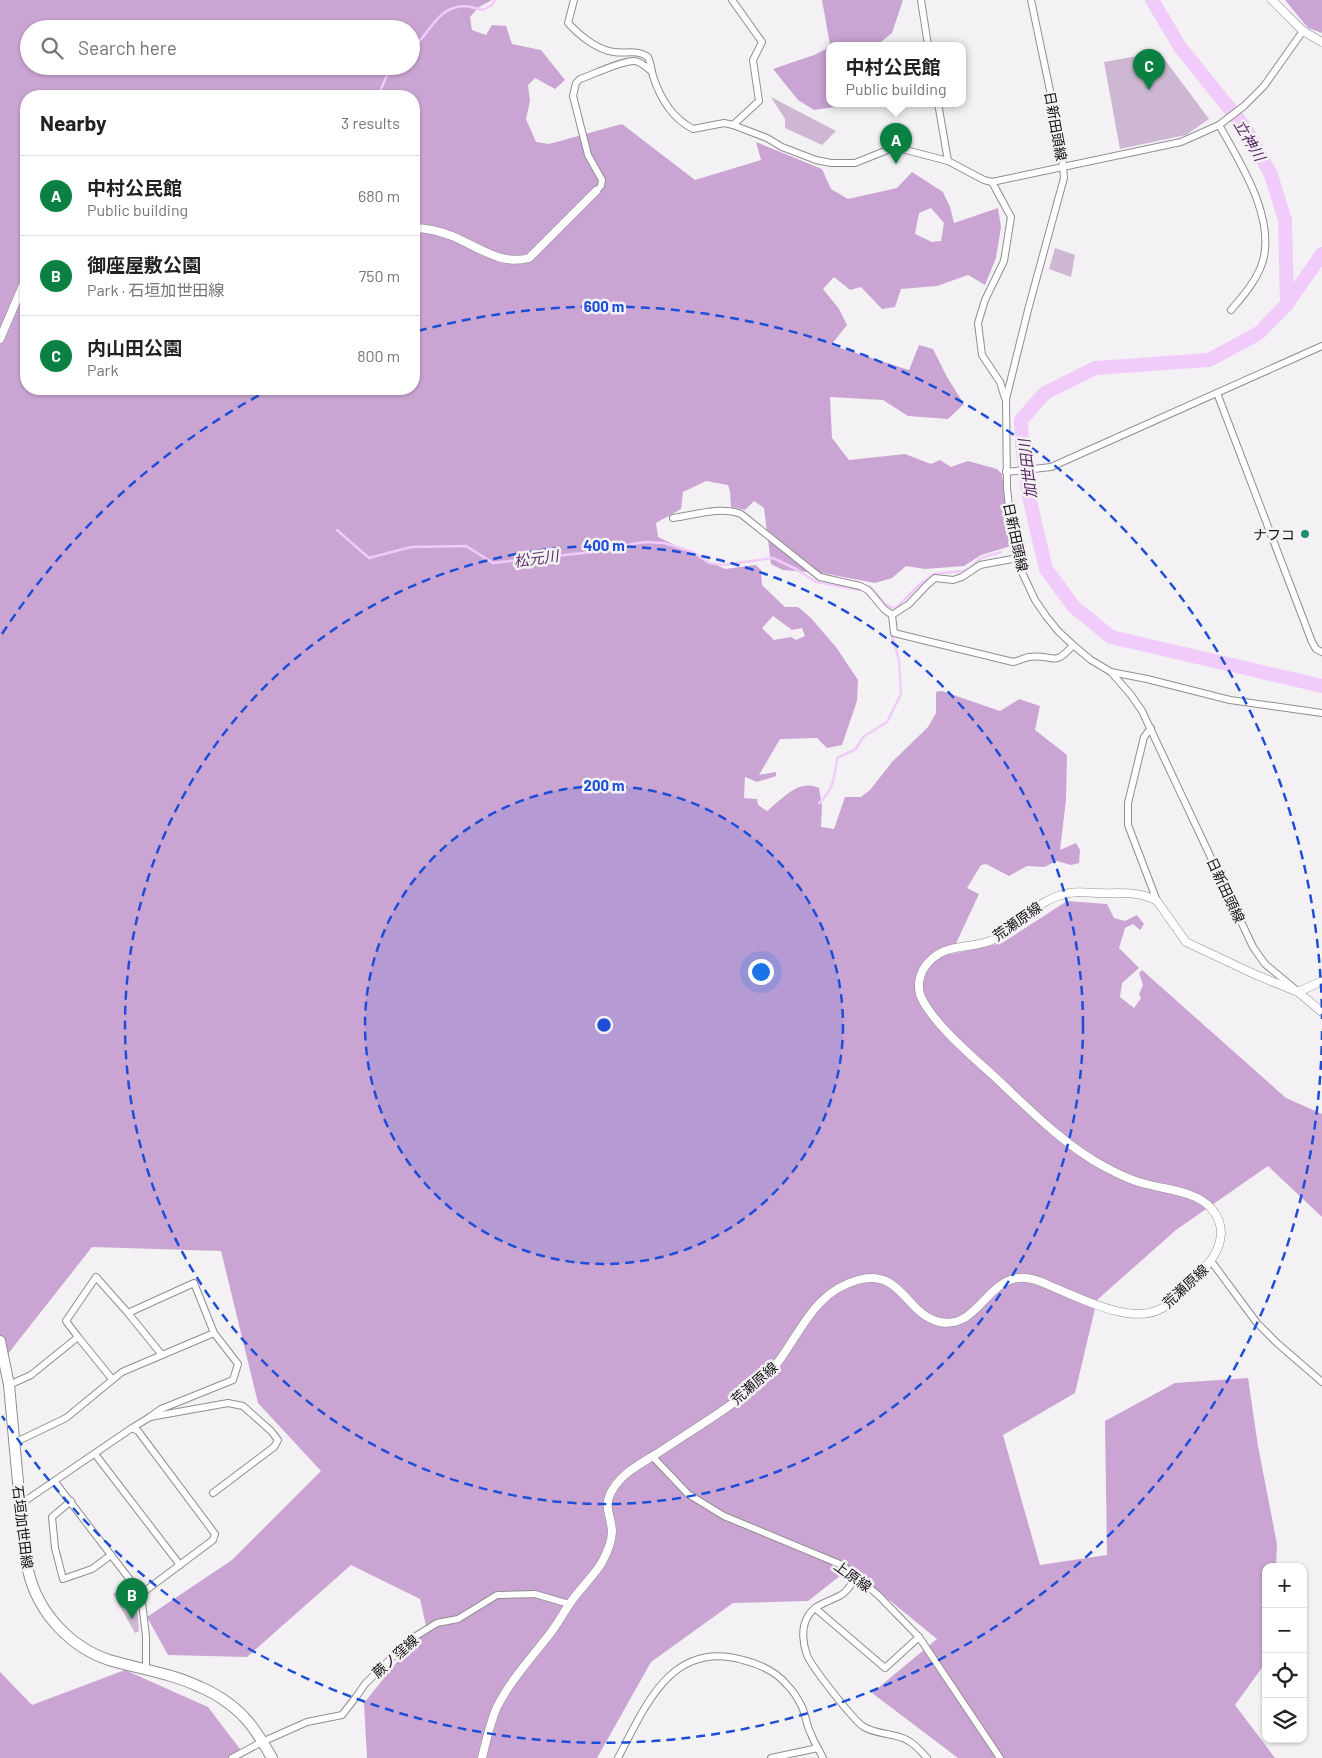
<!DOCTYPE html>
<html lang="en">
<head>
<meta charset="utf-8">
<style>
	:root { --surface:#fff; --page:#f2f2f2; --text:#222; --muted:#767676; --line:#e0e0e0; --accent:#0b8043 }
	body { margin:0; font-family:Barlow,"Noto Sans JP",sans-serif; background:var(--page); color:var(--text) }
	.controls { position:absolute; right:15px; bottom:15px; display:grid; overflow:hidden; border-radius:10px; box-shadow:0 1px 4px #0004 }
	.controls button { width:45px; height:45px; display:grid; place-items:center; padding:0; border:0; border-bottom:1px solid var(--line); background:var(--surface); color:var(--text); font:25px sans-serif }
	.you { position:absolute; left:760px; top:971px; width:18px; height:18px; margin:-12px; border:4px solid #fff; border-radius:50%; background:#1a73e8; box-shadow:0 0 0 8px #1a73e833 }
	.badge { display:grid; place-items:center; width:32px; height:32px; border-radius:50%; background:var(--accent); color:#fff; font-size:16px; font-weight:700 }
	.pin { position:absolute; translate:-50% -41px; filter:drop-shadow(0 1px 2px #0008) }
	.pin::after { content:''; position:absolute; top:26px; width:18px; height:15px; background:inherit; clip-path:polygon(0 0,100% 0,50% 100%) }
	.popup { position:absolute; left:826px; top:42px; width:140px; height:65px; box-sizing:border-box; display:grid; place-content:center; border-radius:10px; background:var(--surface); filter:drop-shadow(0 1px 4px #0005); font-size:16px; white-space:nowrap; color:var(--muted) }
	.popup b { font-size:19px; color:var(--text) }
	.popup::after { content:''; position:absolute; left:50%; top:100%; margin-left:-10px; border:10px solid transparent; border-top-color:var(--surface) }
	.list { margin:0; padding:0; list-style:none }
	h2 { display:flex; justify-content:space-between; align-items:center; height:65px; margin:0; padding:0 20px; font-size:21px }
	h2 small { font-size:16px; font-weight:400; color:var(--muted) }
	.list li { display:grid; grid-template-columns:32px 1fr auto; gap:15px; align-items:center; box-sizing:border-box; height:80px; padding:0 20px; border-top:1px solid var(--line) }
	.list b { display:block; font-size:19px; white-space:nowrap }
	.list p { margin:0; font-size:16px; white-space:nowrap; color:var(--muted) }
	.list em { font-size:16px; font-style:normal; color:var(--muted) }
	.icon { flex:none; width:28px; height:28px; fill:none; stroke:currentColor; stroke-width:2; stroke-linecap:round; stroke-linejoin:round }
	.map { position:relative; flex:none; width:1322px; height:1758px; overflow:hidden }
	.search { position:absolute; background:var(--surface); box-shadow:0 1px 4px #0004; left:20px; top:20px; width:400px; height:55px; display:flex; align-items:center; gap:12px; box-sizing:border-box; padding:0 18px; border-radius:28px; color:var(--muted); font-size:19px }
	.panel { position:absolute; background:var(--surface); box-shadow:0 1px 4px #0004; left:20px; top:90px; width:400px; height:305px; border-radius:20px }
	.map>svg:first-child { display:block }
	.green { fill:#ceb7d3 }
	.forest { fill:#caa5d3; fill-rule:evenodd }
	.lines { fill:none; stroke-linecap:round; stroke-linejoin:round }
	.stream { stroke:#f1cbfa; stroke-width:2.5 }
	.river { stroke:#f1cbfa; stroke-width:14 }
	.minor-casing { stroke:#908e91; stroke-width:8 }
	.tertiary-casing { stroke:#908e91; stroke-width:9 }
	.primary-casing { stroke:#908e91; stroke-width:12 }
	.minor { stroke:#fff; stroke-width:6 }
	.tertiary { stroke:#fff; stroke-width:8 }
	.primary { stroke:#fff; stroke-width:10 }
	.ring { fill:none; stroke:#1d4ed8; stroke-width:2.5; stroke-dasharray:9 6 }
	.poi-dot { fill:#1c8f70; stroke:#f4f1f4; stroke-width:2 }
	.labels { text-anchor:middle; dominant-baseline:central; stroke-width:5; stroke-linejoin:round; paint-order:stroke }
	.street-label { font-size:14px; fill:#111011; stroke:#f4f1f4 }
	.poi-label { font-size:14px; fill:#111011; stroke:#f4f1f4; text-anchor:end }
	.water-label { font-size:15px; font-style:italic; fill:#572a62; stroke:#f4f1f4 }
	.centre { fill:#1d4ed8; stroke:#f4f1f4; stroke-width:2.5 }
	.ring-label { font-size:15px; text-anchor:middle; font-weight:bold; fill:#1d4ed8; stroke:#f4f1f4; stroke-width:5; stroke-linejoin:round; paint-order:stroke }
</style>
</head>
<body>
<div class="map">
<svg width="1322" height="1758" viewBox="0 0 1322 1758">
	<rect width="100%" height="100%" fill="#f4f1f4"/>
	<!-- green -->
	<g class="green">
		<polygon points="1159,52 1209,119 1186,135 1120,149 1104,62"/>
		<polygon points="771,97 836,131 822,145 785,128 785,119"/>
		<polygon points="1055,248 1075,255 1071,277 1049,269"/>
		<polygon points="127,1584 137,1606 139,1631 135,1633 113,1594"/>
	</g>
	<!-- forest -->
	<g class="forest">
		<path d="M0,0H492L479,7L470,17L472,30L486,35L492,25L506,26L512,44L541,50L565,80L555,89L535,78L528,85L530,101L526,119L536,142L549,144L622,124L695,180L761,160L756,142L822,169L831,189L848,199L897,188L912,172L943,192L950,207L954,223L998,208L1001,227L996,258L985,285L968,275L937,286L901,289L895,307L882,309L861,287L850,290L834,277L823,289L839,309L847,325L831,345L909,370L919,345L933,349L947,377L964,404L948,419L908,416L883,400L830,397L832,438L849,460L905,454L931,464L940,460L951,467L968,461L997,469L1002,474L1011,546L981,555L964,566L925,569L906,566L892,578L875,583L822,573L783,570L771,564L764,508L754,501L745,510L731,507L730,491L728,485L706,481L683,492L681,509L656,523L658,537L725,569L756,565L761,570L762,585L785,607H798L810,617L836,647L858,680L857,701L842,745L827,748L817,738L780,739L759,775L776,772V776L757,782L745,777L744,798L757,799L758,805L767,811C782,799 799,778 819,788L822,807L821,827L834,829L845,797H861L870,790L892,762L928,727L936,713V692L942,691L1000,711L1019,699L1040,706L1035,730L1067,755L1066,800L1060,850L1076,843L1080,850L1079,863L1071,865L1057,861L1044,867L1027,866L1009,876L986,864L981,865L967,888L979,894L951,954L1002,943L1067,901L1107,904L1114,918L1125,921L1137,915L1144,924L1140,930L1133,924L1125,928L1119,948L1139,968L1122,983L1120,997L1134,1008L1141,998L1139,994L1143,985L1139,973L1142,970L1286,1098L1322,1114V1217L1268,1166L1176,1230L1097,1300L1075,1393L1003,1435L1040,1565L1107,1555L1105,1421L1175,1383L1248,1378L1258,1446L1277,1544L1276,1567H1266V1662L1235,1705L1275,1758H958L872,1693L937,1639L850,1568L808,1601L733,1603L651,1662L597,1758H367L364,1703L426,1626L420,1599L351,1565L247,1657L168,1655L147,1617L232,1560L321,1471L258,1403L221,1251L92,1247L0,1364ZM29,29H411V66H29ZM26,96H414V389H26ZM931,208L944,223L941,241L932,242L915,234L919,213ZM773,616L792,630L802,628L805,636L796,640L791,637L774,640L762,628Z"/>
		<polygon points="822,0 903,0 892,33 877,45 830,45"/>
		<polygon points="1285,0 1322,0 1322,33 1308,28"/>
		<polygon points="830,47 830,103 861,103 814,110 798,100 773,69 814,55"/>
		<polygon points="125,1670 208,1707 243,1753 235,1758 0,1758 0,1672 32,1705"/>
	</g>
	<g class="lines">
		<!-- stream -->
		<g class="stream">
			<path d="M411,49C430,35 436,7 464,6C470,6 477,9 483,10L492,5L495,0"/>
			<polyline points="378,96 391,66"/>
			<polyline points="337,530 369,558 411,547 466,546 493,563 583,553 644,542 664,543 693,552 709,563 723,565 773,558 796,569 816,582 859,590"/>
			<polyline points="866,586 871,587 885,604 895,609 920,584 934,574 963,571 969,569 981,558 1001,552"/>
			<path d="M819,803C833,791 835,776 837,758L856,749L863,737L887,722L901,694L899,660L892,636"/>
		</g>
		<!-- river -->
		<g class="river">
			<polyline points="1152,0 1180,47 1246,129 1271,175 1285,220 1287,304"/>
			<polyline points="1322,254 1287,304 1259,333 1209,360 1095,368 1045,393 1021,420 1022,444 1029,497 1046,569 1074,607 1111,637 1322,686"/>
		</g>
		<!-- minor casing -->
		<g class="minor-casing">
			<g id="minor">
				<path d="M574,0L568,23C579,35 597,50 614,52C626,54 637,49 648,57C651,63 651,69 653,76C660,98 672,118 693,129L724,123L733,125L767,138L782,147L816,160L831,163H855L890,149H902L948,161L984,180L992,182L1181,142L1219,125L1244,106L1264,86L1303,31"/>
				<polyline points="732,0 762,42 753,60 759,101 733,125"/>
				<polyline points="921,0 928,45"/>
				<polyline points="1031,0 1061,143 1064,178 1029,306 1006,399 1007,488 1011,524 1021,570 1035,600 1046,616 1058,631 1073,645 1091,660 1111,672 1131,695 1142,711 1253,947 1265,964 1295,989"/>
				<polyline points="938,103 948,161"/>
				<path d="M1219,125C1240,162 1280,224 1260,269C1253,285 1242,297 1231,310"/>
				<polyline points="992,182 1011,217 1004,261 985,300 978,323 982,355 1000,382 1005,398"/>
				<path d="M596,191L601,186L602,180L588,155L573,96L576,83L580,79C592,75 623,60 635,61C642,62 647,68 652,72"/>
				<polyline points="1217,393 1312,642 1316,649 1322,652"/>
				<polyline points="1006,472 1051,467 1322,346"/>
				<path d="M673,518C695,515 720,506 741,514L820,577L860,586L868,590L884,609L892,615L894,633L1013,662C1018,661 1024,658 1029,657C1053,653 1053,669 1073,645"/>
				<polyline points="892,615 909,604 927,585 935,578 953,580 962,577 980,565 1018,558"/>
				<polyline points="1111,672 1147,679 1230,700 1322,713"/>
				<polyline points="1151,728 1144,737 1128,803 1128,825 1157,901"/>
				<polyline points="1211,1261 1257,1323 1277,1343 1322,1382"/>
				<polyline points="128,1313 162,1355"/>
				<polyline points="78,1337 112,1379"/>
				<polyline points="9,1385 31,1375 78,1337 66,1321 96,1277 128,1313 194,1283 214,1333 238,1364 233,1380 161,1409 150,1417"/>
				<polyline points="132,1428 150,1417 228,1403 243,1406 271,1431 278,1440 274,1447 213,1493"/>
				<polyline points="14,1443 66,1418 122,1372 214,1333"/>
				<polyline points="95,1454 180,1565"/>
				<polyline points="652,1456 688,1494 724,1516 842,1565 878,1595 919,1637 1000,1758"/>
				<polyline points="55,1482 141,1594 146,1636 146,1668"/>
				<polyline points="71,1501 52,1517 55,1548 63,1579 92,1569 111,1555"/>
				<polyline points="19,1505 132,1428 138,1431 215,1534 213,1540 141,1594"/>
				<path d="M856,1578C852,1583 847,1592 841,1595C829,1602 814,1604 807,1618C801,1629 803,1644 807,1655C811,1666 854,1721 864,1727C878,1735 895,1733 907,1740C915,1744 921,1751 927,1758"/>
				<polyline points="815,1608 885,1668 919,1637"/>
				<polyline points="232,1758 262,1742 307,1722 342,1715 356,1697 365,1684 411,1639 437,1623 458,1619 497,1595 535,1594 569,1604"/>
				<path d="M618,1758C645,1707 671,1639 743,1660C759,1664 777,1672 788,1686C793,1691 798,1699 801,1705C806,1714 806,1725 811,1734C814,1742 819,1750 823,1758"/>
				<polyline points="771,1758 818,1748"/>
			</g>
		</g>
		<!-- tertiary casing -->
		<g class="tertiary-casing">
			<g id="tertiary">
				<polyline points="1272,0 1303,31 1322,42"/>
				<path d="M414,228C427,228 439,231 452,236C477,246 501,266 529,258L596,191"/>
				<polyline points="0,339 26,278"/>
				<polyline points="1298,992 1322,981"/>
				<path d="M482,1758C486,1741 490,1723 497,1707C510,1681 531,1658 549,1635C558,1624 564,1611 573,1599C582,1587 593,1576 601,1564C606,1555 612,1542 612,1531C611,1514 602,1506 613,1489C624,1471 644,1462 661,1451C695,1428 732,1407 762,1380C798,1347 806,1294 858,1280C902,1268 906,1315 940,1322C974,1329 985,1287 1013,1279C1027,1275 1042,1282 1055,1288C1083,1299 1126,1322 1156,1311C1175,1304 1196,1279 1208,1264C1222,1247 1227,1226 1211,1208C1196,1191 1167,1190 1146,1184C1132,1181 1118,1174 1105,1167C1064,1145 1030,1110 996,1078C973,1057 938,1028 923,1001C917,991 918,978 924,968C943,940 970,951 995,939C1014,929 1027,912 1045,902C1051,898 1063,894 1070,893C1078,891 1088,893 1097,893C1117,894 1138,890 1157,901L1186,942L1254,974L1298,992L1322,1012"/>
			</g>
		</g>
		<!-- primary casing -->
		<g class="primary-casing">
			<path id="primary" d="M0,1341L9,1385L24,1547C26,1556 26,1565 29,1574C39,1613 70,1647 109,1660C139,1669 171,1673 200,1687C215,1693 233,1705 244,1717C255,1728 264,1744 272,1758"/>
		</g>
		<!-- minor -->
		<use href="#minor" class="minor"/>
		<!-- tertiary -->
		<use href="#tertiary" class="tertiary"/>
		<!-- primary -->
		<use href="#primary" class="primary"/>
	</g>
	<!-- distance rings -->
	<circle cx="604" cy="1025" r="239" fill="#1d4ed8" fill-opacity=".12"/>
	<g class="ring">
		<circle cx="604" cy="1025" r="239"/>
		<circle cx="604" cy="1025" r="479"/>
		<path d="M1322 1031A718 718 0 0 1 2 1416M2 634A718 718 0 0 1 267 391M418 331A718 718 0 0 1 1322 1019"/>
	</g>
	<!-- markers -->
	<circle class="poi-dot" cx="1305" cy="534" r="5"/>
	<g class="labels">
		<!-- street labels -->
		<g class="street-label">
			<text transform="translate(1056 126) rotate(80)">日新田頭線</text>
			<text transform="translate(1016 537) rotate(78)">日新田頭線</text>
			<text transform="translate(1226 890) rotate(65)">日新田頭線</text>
			<text transform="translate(1017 921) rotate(-35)">荒瀬原線</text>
			<text transform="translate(1185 1286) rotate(-43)">荒瀬原線</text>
			<text transform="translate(754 1383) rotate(-41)">荒瀬原線</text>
			<text transform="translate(23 1527) rotate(83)">石垣加世田線</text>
			<text transform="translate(853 1576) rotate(36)">上原線</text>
			<text transform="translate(395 1656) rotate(-42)">蕨ノ窪線</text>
		</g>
		<!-- poi labels -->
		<g class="poi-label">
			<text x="1295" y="534">ナフコ</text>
		</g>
		<!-- water labels -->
		<g class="water-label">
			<text transform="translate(1250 140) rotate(59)">立神川</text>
			<text transform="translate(1027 469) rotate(-97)">加世田川</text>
			<text transform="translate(536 558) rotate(-8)">松元川</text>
		</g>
	</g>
	<circle cx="604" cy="1025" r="8" class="centre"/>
	<g class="ring-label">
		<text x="604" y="312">600 m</text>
		<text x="604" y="551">400 m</text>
		<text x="604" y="791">200 m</text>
	</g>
</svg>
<div class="controls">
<button>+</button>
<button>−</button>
<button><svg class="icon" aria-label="locate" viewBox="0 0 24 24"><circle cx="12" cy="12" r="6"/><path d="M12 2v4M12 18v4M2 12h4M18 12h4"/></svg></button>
<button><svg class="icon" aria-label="layers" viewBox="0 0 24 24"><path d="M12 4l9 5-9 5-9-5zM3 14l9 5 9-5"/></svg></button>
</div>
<div class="you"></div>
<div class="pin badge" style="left:896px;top:164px">A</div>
<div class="popup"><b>中村公民館</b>Public building</div>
<div class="pin badge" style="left:132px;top:1619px">B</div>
<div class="pin badge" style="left:1149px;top:90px">C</div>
<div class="search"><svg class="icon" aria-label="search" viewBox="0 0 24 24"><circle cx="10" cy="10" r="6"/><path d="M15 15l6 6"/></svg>Search here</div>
<section class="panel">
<h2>Nearby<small>3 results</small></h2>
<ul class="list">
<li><span class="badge">A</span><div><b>中村公民館</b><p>Public building</p></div><em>680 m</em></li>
<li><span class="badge">B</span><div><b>御座屋敷公園</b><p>Park · 石垣加世田線</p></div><em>750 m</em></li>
<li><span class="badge">C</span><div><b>内山田公園</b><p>Park</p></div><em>800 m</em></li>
</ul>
</section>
</div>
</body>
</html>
